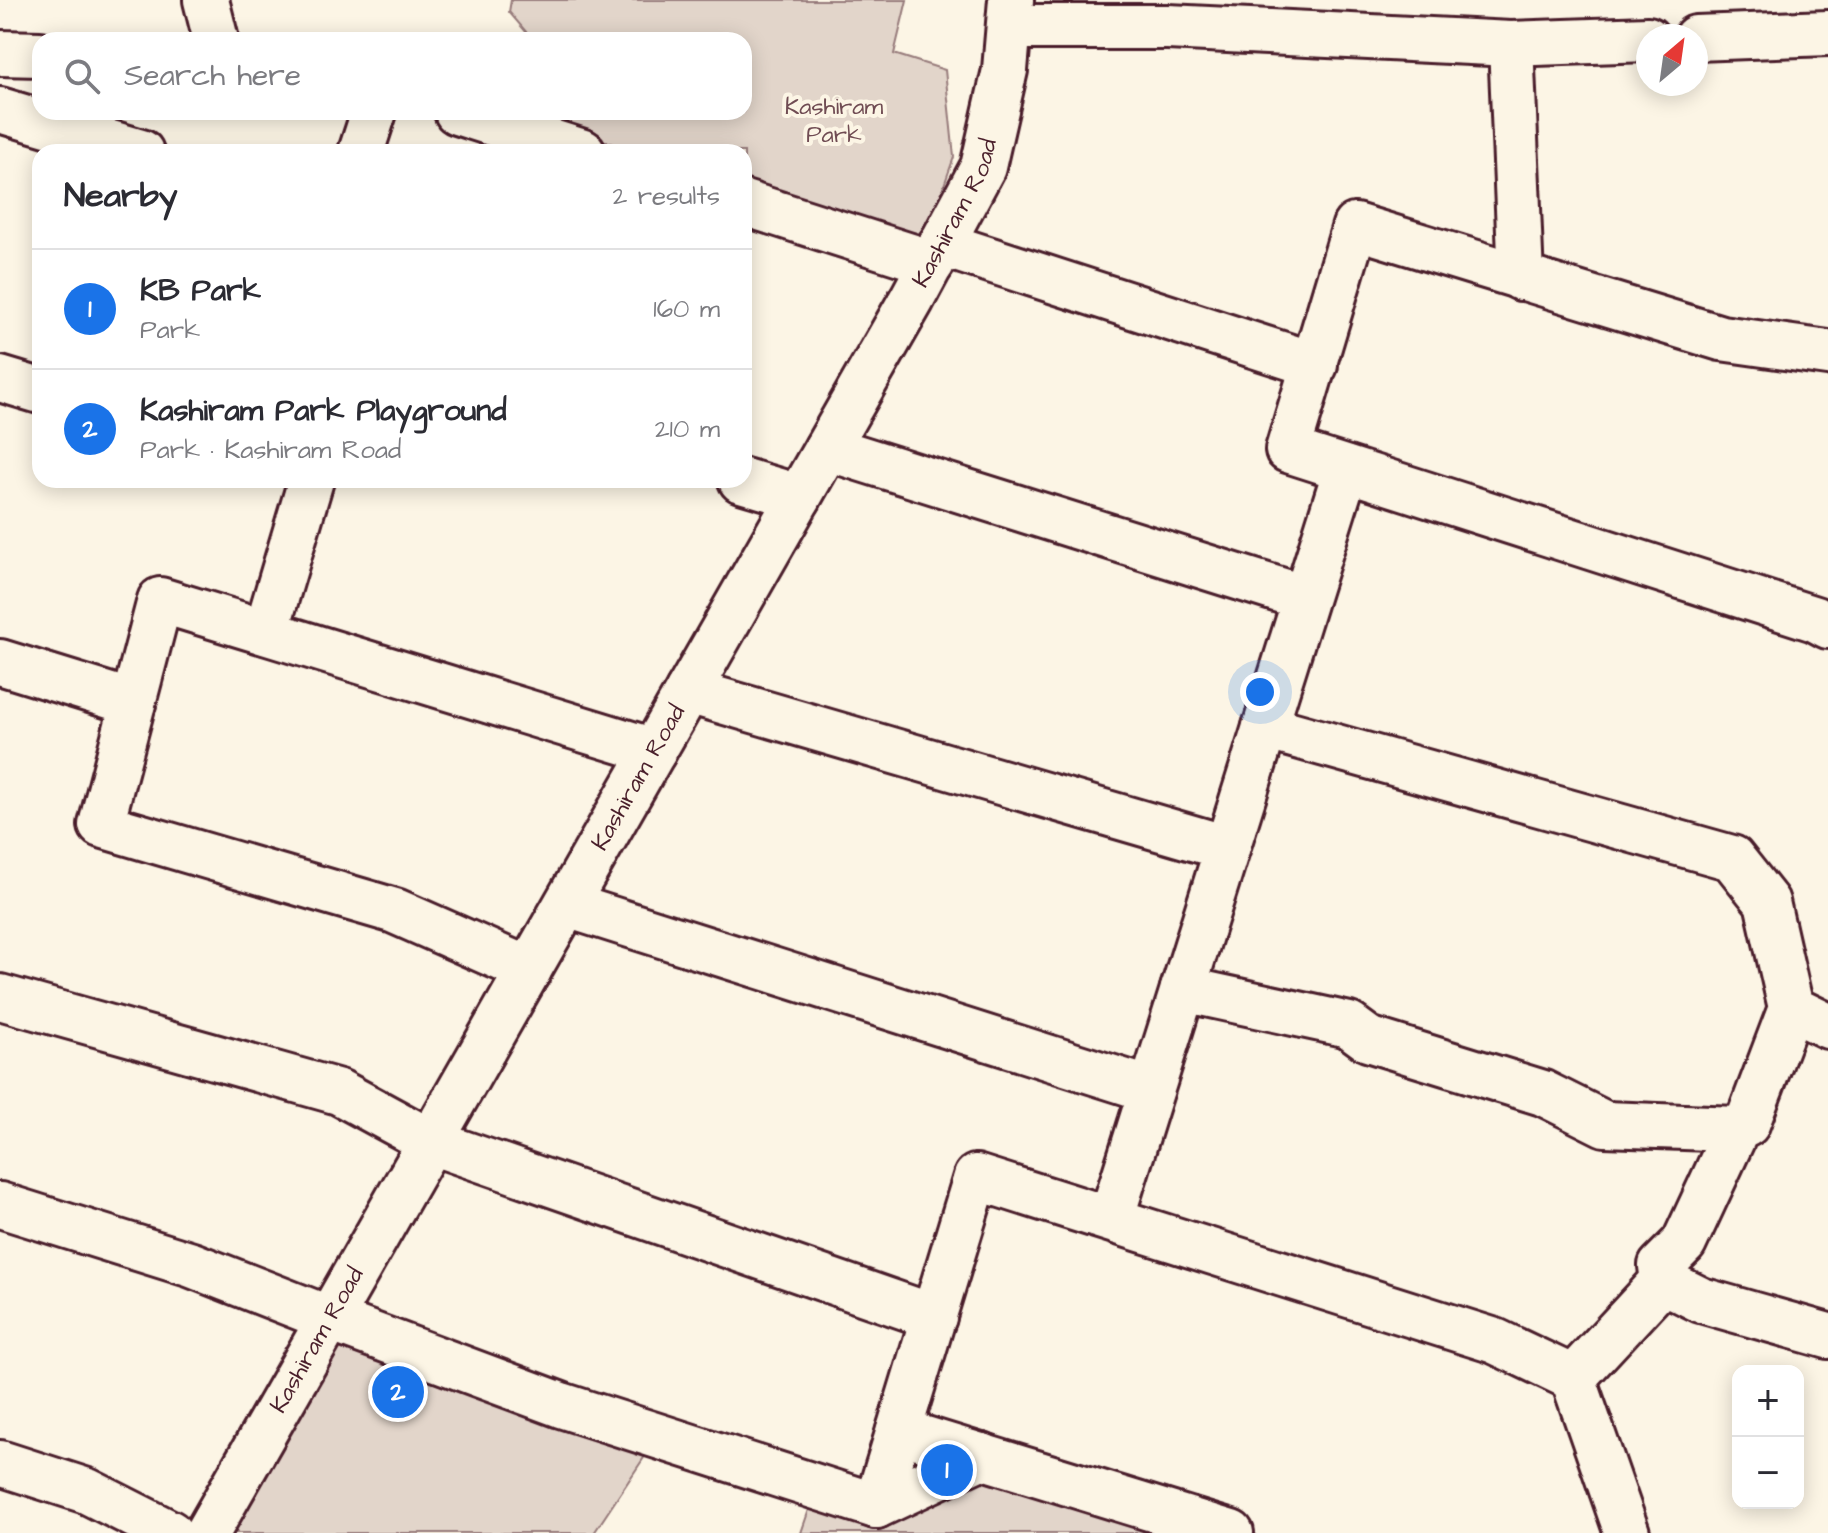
<!DOCTYPE html>
<html lang="en">
<head>
<meta charset="utf-8">
<style>
	:root { --surface:#fff; --page:#f2f2f3; --text:#2b2b33; --muted:#7c7c81; --line:#e1e1e2; --accent:#1a73e8 }
	body { margin:0; font-family:"Architects Daughter",sans-serif; background:var(--page); color:var(--text) }
	.controls { position:absolute; right:24px; bottom:24px; display:grid; overflow:hidden; border-radius:16px; box-shadow:0 4px 20px #0003 }
	.controls button { width:72px; height:72px; display:grid; place-items:center; padding:0; border:0; border-bottom:2px solid var(--line); background:var(--surface); color:var(--text); font:40px sans-serif }
	.compass { position:absolute; left:1636px; top:24px; width:72px; height:72px; border-radius:50%; background:var(--surface); box-shadow:0 4px 20px #0003; rotate:29deg }
	.you { position:absolute; left:1260px; top:692px; width:28px; height:28px; margin:-20px; border:6px solid #fff; border-radius:50%; background:#1a73e8; box-shadow:0 0 0 12px #1a73e833 }
	.badge { display:grid; place-items:center; width:52px; height:52px; border-radius:50%; background:var(--accent); color:#fff; font-size:26px; font-weight:700 }
	.pin { position:absolute; translate:-50% -50%; border:4px solid #fff; box-shadow:0 2px 8px #0006 }
	.list { margin:0; padding:0; list-style:none }
	h2 { display:flex; justify-content:space-between; align-items:center; height:104px; margin:0; padding:0 32px; font-size:34px }
	h2 small { font-size:26px; font-weight:400; color:var(--muted) }
	.list li { display:grid; grid-template-columns:52px 1fr auto; gap:24px; align-items:center; box-sizing:border-box; height:120px; padding:0 32px; border-top:2px solid var(--line) }
	.list b { display:block; font-size:30px; white-space:nowrap }
	.list p { margin:0; font-size:26px; white-space:nowrap; color:var(--muted) }
	.list em { font-size:26px; font-style:normal; color:var(--muted) }
	.icon { flex:none; width:44px; height:44px; fill:none; stroke:currentColor; stroke-width:2; stroke-linecap:round; stroke-linejoin:round }
	.map { position:relative; flex:none; width:1828px; height:1533px; overflow:hidden }
	.search { position:absolute; background:var(--surface); box-shadow:0 4px 20px #0003; left:32px; top:32px; width:720px; height:88px; display:flex; align-items:center; gap:20px; box-sizing:border-box; padding:0 28px; border-radius:24px; color:var(--muted); font-size:30px }
	.panel { position:absolute; background:var(--surface); box-shadow:0 4px 20px #0003; left:32px; top:144px; width:720px; height:344px; border-radius:24px }
	.map>svg:first-child { display:block }
	.green { fill:#e2d5ca; stroke:#967a7a; stroke-width:2 }
	.lines { fill:none; stroke-linecap:round; stroke-linejoin:round }
	.minor-casing { stroke:#4a1f2b; stroke-width:50 }
	.minor { stroke:#fcf5e5; stroke-width:44 }
	.labels { text-anchor:middle; dominant-baseline:central; stroke-width:8; stroke-linejoin:round; paint-order:stroke }
	.park-label { font-size:24px; fill:#704c53; stroke:#fcf5e5 }
	.street-label { font-size:24px; fill:#4a1f2b; stroke:#fcf5e5 }
</style>
</head>
<body>
<div class="map">
<svg width="1828" height="1533" viewBox="0 0 1828 1533">
	<rect width="100%" height="100%" fill="#fcf5e5"/>
	<filter id="ink" filterUnits="userSpaceOnUse"><feTurbulence type="fractalNoise" baseFrequency=".0125" numOctaves="2"/><feDisplacementMap in="SourceGraphic" scale="16" xChannelSelector="R" yChannelSelector="G"/><feConvolveMatrix kernelMatrix="1 2 1 2 8 2 1 2 1" color-interpolation-filters="sRGB"/></filter>
	<g filter="url(#ink)">
		<!-- green -->
		<g class="green">
			<polygon points="511,0 907,0 894,54 945,70 954,157 930,225 916,243 744,186 744,152 639,152 514,112 744,112 744,40 520,40 528,34 509,12"/>
			<polygon points="335,1336 651,1447 594,1533 218,1533"/>
			<polygon points="908,1443 1207,1533 801,1533 813,1498 874,1524"/>
		</g>
		<g class="lines">
			<!-- minor casing -->
			<g class="minor-casing">
				<g id="minor">
					<polyline points="206,0 216,40"/>
					<polyline points="1009,27 1168,27 1511,44 1648,39"/>
					<polyline points="1696,38 1828,33"/>
					<polyline points="1511,44 1521,278"/>
					<polyline points="0,53 40,54"/>
					<polyline points="0,110 141,152"/>
					<polyline points="457,112 583,152"/>
					<polyline points="361,152 374,112"/>
					<polyline points="744,203 932,263"/>
					<polyline points="941,244 1315,365"/>
					<polyline points="1828,353 1721,338 1355,226 1288,450 1815,619 1828,626"/>
					<polyline points="0,379 40,391"/>
					<polyline points="827,448 1305,598"/>
					<polyline points="741,480 799,497"/>
					<polyline points="266,632 311,480"/>
					<polyline points="0,662 133,703"/>
					<polyline points="688,691 1227,848"/>
					<polyline points="1265,727 1732,858 1767,902 1791,1008 1747,1124 1737,1129 1684,1243 1661,1266 1663,1281"/>
					<polyline points="567,905 1151,1090"/>
					<polyline points="529,970 395,911 101,825 160,600 654,751"/>
					<polyline points="1183,989 1349,1025 1368,1039 1543,1093 1605,1124 1737,1129"/>
					<polyline points="0,997 339,1092 431,1142 934,1317"/>
					<polyline points="1791,1008 1828,1026"/>
					<polyline points="0,1205 192,1265 330,1319 561,1405 876,1506 982,1456"/>
					<polyline points="1111,1219 1346,469"/>
					<polyline points="1663,1281 1701,1300 1828,1336"/>
					<polyline points="1573,1378 1663,1281"/>
					<polyline points="899,1431 1231,1533"/>
					<polyline points="0,1463 87,1491 170,1533"/>
					<polyline points="876,1506 976,1177 1495,1341 1573,1378 1627,1533"/>
					<path id="s1" d="M207,1533L912,299L983,167L1005,70L1011,0"/>
				</g>
			</g>
			<!-- minor -->
			<use href="#minor" class="minor"/>
		</g>
	</g>
	<g class="labels">
		<!-- park labels -->
		<g class="park-label">
			<text x="834" y="107">Kashiram<tspan x="834" dy="28">Park</tspan></text>
		</g>
		<!-- street labels -->
		<g class="street-label">
			<text stroke="none"><textPath href="#s1" startOffset="1518">Kashiram Road</textPath></text>
			<text stroke="none"><textPath href="#s1" startOffset="870">Kashiram Road</textPath></text>
			<text stroke="none"><textPath href="#s1" startOffset="222">Kashiram Road</textPath></text>
		</g>
	</g>
</svg>
<div class="controls">
<button>+</button>
<button>−</button>
</div>
<svg class="compass" viewBox="-18 -18 36 36"><path d="M0-13l5 13h-10z" fill="#e53935"/><path d="M0 13l5-13h-10z" fill="#7c7c81"/></svg>
<div class="you"></div>
<div class="pin badge" style="left:947px;top:1470px">1</div>
<div class="pin badge" style="left:398px;top:1392px">2</div>
<div class="search"><svg class="icon" aria-label="search" viewBox="0 0 24 24"><circle cx="10" cy="10" r="6"/><path d="M15 15l6 6"/></svg>Search here</div>
<section class="panel">
<h2>Nearby<small>2 results</small></h2>
<ul class="list">
<li><span class="badge">1</span><div><b>KB Park</b><p>Park</p></div><em>160 m</em></li>
<li><span class="badge">2</span><div><b>Kashiram Park Playground</b><p>Park · Kashiram Road</p></div><em>210 m</em></li>
</ul>
</section>
</div>
</body>
</html>
